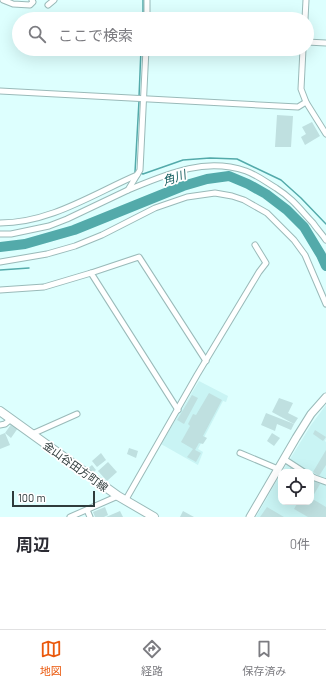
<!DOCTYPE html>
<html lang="ja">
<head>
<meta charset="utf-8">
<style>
	:root { --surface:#fff; --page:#f7f7f7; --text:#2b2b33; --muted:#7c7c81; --line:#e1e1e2; --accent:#ea580c }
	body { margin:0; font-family:Barlow,"Noto Sans JP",sans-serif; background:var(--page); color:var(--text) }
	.controls { position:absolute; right:12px; bottom:12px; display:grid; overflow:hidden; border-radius:8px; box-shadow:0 4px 16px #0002 }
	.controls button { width:36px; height:36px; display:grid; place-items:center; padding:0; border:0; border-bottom:1px solid var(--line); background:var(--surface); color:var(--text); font:20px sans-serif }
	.scale { position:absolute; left:12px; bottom:10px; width:83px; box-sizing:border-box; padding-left:4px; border:2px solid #2e3b3b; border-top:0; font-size:11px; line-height:14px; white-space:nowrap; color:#2e3b3b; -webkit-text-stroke:3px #fff; paint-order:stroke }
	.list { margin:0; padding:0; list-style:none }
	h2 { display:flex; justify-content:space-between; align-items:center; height:52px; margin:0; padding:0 16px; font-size:17px }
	h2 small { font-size:13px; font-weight:400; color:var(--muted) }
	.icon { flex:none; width:22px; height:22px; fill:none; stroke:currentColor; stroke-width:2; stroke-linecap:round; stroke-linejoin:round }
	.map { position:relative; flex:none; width:326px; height:517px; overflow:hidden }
	.search { position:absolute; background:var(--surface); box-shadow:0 4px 16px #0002; left:12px; right:12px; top:12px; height:44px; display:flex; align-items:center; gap:10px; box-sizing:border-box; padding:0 14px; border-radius:22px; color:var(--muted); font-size:15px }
	.sheet { height:112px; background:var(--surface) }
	nav { display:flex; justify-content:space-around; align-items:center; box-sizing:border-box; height:56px; border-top:1px solid var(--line); background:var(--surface); font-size:11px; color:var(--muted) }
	nav a { display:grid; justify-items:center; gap:2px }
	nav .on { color:var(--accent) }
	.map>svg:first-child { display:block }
	.built { fill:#c9f4f4 }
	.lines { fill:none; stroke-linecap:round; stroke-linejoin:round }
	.stream { stroke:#53aaaa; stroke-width:1.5 }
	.river { stroke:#53aaaa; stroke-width:10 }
	.building { fill:#bfe0e0 }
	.minor-casing { stroke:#9abab9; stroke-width:7 }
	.tertiary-casing { stroke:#9abab9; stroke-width:9 }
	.primary-casing { stroke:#9abab9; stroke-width:10 }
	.minor { stroke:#fff; stroke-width:5 }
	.tertiary { stroke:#fff; stroke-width:7 }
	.primary { stroke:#fff; stroke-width:8 }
	.labels { text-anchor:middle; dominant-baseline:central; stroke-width:3.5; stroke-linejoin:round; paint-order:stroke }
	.street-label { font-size:11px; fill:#2e3b3b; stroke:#fff }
	.water-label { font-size:12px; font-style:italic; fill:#196162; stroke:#fff }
</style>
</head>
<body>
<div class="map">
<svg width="326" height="517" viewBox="0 0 326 517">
	<rect width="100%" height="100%" fill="#ddfffe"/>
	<!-- built -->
	<g class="built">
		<polygon points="199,381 228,396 226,402 223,401 198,449 203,452 198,465 161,444"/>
		<polygon points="326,405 326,439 325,441 326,442 326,517 256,517 281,473 281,502 311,502 311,472 282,472 311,425"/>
	</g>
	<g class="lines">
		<!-- stream -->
		<g class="stream">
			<polyline points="143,19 143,0"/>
			<polyline points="139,97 141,49"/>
			<polyline points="137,172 135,172 139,101"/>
			<polyline points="140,173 143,174 183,160 210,158 237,159 281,180 301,198 326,224"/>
			<polyline points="0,270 29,268"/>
		</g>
		<!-- river -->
		<polyline class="river" points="0,247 25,244 74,230 183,186 207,179 229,176 248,184 266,194 287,210 304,227 321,255 326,266"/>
	</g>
	<!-- building -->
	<g class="building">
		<polygon points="277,115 293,116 291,147 275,147"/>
		<polygon points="312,122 320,136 305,145 301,137 306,134 302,127"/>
		<polygon points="209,393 222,400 203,436 207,438 203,444 199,443 195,450 201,453 196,462 187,457 193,449 181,442 190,426 188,424 193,414 196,415"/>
		<polygon points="192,395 198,398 184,424 177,420"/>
		<polygon points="279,398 293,403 288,413 298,418 294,424 272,412"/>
		<polygon points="266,413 294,424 291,430 277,424 275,431 261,425"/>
		<polygon points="12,423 18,428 11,438 5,433 10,445 0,449 0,435 5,433"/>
		<polygon points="315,430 326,437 323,441 313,434"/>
		<polygon points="272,433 280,438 274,446 267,441"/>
		<polygon points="129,448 138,451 136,458 127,454"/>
		<polygon points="326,450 326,465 319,476 313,472"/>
		<polygon points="101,453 106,460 97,467 92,461"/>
		<polygon points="108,462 117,472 107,481 98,471"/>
		<polygon points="92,465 96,470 92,474 87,469"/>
		<polygon points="291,467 299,472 288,472"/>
		<polygon points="311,479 320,484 313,496 311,495"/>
		<polygon points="311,498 326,507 326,517 308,517 294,509 298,502 311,502"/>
		<polygon points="105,507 108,515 104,517 95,517 93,512"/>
		<polygon points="267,507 284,517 260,517"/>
		<polygon points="120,511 123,517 106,517"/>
		<polygon points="183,511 194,517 180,517"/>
	</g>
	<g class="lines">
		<!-- minor casing -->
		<g class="minor-casing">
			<g id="minor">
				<polyline points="3,0 13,4 30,5 33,2 32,0"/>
				<polyline points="48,5 54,0"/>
				<polyline points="147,19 147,0"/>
				<polyline points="305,19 306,0"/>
				<polyline points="307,42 326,43"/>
				<polyline points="303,49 301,89 306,102 326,134"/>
				<polyline points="0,91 298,107 306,102"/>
				<path d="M128,190C167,174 204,157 246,171C257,175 266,182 276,188C293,199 299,208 313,223C317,229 322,234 326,240"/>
				<path d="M0,223C50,223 93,194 137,175L140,170L146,49"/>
				<polyline points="0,234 11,234 49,226 67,219 128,190 137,175"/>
				<polyline points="0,262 47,254 75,246 102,235 155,208 187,197 215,193 232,196 244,200 267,213 294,240 305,255 326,304"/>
				<polyline points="0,290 44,287 91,273"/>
				<polyline points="178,410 91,273 139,257 206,361"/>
				<polyline points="0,425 5,424 11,419"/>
				<polyline points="32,434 77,414"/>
				<polyline points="240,453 278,469"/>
				<polyline points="284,459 304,472"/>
				<path d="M311,476C316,479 321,480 326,482"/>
				<polyline points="125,501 197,375 259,272 266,263 255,245"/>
				<polyline points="87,510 90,517"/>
				<polyline points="70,517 118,496"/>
			</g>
		</g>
		<!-- tertiary casing -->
		<g class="tertiary-casing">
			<polyline id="tertiary" points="250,517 296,438 311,414 326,397"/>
		</g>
		<!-- primary casing -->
		<g class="primary-casing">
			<polyline id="primary" points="0,411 118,496 154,517"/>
		</g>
		<!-- minor -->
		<use href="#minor" class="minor"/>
		<!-- tertiary -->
		<use href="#tertiary" class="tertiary"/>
		<!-- primary -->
		<use href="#primary" class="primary"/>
	</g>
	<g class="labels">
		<!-- street labels -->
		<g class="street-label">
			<text transform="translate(76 466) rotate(36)">金山谷田方町線</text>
		</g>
		<!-- water labels -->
		<g class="water-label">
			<text transform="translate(174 177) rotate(-18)">角川</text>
		</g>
	</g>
</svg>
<div class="controls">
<button><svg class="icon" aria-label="locate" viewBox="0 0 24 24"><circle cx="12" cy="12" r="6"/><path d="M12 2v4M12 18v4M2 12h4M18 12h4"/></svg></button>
</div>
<div class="scale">100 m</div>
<div class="search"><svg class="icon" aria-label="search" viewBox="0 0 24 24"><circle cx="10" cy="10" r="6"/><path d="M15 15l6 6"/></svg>ここで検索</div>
</div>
<section class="sheet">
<h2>周辺<small>0件</small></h2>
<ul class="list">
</ul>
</section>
<nav>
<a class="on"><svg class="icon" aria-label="map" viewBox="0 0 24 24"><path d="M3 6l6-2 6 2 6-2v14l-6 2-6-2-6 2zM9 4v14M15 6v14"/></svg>地図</a>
<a><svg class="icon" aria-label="directions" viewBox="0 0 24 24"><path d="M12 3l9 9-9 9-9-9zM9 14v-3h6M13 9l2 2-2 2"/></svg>経路</a>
<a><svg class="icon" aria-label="saved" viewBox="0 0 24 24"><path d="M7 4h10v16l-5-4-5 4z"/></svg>保存済み</a>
</nav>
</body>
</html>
